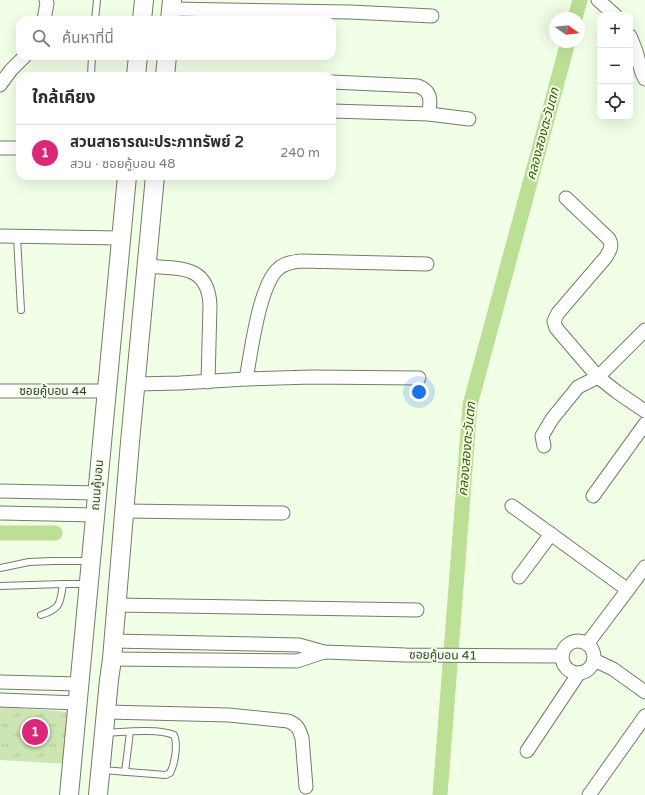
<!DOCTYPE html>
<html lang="th">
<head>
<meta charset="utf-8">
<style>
	:root { --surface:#fff; --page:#f2f2f3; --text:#2b2b33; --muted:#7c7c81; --line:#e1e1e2; --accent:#db2777 }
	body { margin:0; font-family:"Varela Round","Noto Sans Thai",sans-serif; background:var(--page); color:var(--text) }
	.controls { position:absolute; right:12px; top:12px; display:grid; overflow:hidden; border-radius:8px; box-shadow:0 4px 16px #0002 }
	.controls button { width:36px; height:36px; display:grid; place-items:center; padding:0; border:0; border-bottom:1px solid var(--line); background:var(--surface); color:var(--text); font:20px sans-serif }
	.compass { position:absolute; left:549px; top:12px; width:36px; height:36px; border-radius:50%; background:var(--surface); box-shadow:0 4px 16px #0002; rotate:105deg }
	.you { position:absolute; left:419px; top:392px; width:14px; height:14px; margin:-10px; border:3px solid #fff; border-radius:50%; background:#1a73e8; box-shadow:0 0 0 6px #1a73e833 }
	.badge { display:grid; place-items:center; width:26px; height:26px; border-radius:50%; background:var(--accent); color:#fff; font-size:13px; font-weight:700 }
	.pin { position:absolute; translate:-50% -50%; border:2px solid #fff; box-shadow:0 1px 4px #0006 }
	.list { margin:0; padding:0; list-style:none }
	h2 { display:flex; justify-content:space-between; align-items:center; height:52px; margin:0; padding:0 16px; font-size:17px }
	h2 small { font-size:13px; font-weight:400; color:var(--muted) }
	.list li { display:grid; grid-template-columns:26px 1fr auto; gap:12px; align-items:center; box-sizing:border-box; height:56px; padding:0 16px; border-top:1px solid var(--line) }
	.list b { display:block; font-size:15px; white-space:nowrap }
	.list p { margin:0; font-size:13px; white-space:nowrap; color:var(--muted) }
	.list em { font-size:13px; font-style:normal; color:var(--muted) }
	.icon { flex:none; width:22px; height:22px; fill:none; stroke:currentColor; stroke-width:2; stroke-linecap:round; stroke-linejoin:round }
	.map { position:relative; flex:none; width:645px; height:795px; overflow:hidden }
	.search { position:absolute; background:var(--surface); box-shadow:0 4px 16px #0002; left:16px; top:16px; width:320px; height:44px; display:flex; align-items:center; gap:10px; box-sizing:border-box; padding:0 14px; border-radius:12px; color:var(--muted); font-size:15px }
	.panel { position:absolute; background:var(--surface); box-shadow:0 4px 16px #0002; left:16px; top:72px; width:320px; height:108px; border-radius:12px }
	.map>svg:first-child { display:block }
	.grass { fill:url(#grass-tufts) }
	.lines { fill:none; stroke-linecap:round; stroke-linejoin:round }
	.canal { stroke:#bbdf94; stroke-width:15 }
	.lane-casing { stroke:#727d68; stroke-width:8 }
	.street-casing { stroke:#727d68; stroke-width:15 }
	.secondary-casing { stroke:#727d68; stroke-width:20 }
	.lane { stroke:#fff; stroke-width:6 }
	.street { stroke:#fff; stroke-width:13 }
	.secondary { stroke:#fff; stroke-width:18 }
	.labels { text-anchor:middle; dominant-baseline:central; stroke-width:4; stroke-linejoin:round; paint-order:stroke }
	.street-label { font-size:12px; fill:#393e34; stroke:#f2ffe7 }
	.water-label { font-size:13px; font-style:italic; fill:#385604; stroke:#f2ffe7 }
</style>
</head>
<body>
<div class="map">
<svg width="645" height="795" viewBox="0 0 645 795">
	<defs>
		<pattern id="grass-tufts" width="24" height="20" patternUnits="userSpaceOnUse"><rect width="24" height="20" fill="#cce5b3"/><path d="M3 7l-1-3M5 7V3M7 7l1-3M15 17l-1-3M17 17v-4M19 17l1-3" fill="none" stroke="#b0c69b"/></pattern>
	</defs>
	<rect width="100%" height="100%" fill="#f2ffe7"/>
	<!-- grass -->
	<polygon class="grass" points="0,707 72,712 67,764 0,760"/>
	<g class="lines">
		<!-- canal -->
		<g class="canal">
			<polyline points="575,18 580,0"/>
			<polyline points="0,533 55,533"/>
			<polyline points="440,795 470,405 568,42"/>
		</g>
		<!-- lane casing -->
		<g class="lane-casing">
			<g id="lane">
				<polyline points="95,20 97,0"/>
				<polyline points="91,76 92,56"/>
				<polyline points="17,237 21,310"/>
				<polyline points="0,568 29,562 52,561 88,561"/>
				<polyline points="0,586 63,584"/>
				<path d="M41,615C61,609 60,603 63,584H87"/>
				<path d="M102,770L166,775L170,773C175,764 178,744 174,735C158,728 124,732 105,733"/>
				<polyline points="125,772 130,732"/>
			</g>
		</g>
		<!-- street casing -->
		<g class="street-casing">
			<g id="street">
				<polyline points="598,0 615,15"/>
				<polyline points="171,9 350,12 432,16"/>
				<polyline points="44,20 47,3 46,0"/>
				<polyline points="630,36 636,51 642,73 645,79"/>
				<path d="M332,82L418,86C433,92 430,101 429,114"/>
				<polyline points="0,85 11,70 25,56"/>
				<polyline points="332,111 429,114 469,119"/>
				<polyline points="0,148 20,148"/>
				<path d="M566,198L609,239C613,246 610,250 606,257L558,313L554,321L556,328L598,377L645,330"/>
				<polyline points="0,236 121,238"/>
				<path d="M147,266C179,269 208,264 210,305L208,382"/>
				<path d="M246,379C251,353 259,286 278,269C284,263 293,262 301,261L427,264"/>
				<polyline points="136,384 180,383 246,379 312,377 419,378"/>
				<polyline points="0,391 106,391"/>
				<polyline points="544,446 542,436 552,419 578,387 598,377 617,392 645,411"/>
				<polyline points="0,491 97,493"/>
				<polyline points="593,496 645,424"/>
				<polyline points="512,506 628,590"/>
				<polyline points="124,511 283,513"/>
				<polyline points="0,513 95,515"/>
				<polyline points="519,577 551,534"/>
				<polyline points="116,605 417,610"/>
				<polyline points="113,641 299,645 324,652 406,655 562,656"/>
				<circle cx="578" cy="657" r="16"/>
				<polyline points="587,644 645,567"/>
				<polyline points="112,659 297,661 324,652"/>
				<polyline points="594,660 613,669 645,692"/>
				<polyline points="0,682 79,684"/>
				<polyline points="0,700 77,703"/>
				<path d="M106,712L229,715L288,721C298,725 299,729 302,738L306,787"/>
				<polyline points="527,751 579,673"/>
				<polyline points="589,795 645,716"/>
			</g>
		</g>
		<!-- secondary casing -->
		<g class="secondary-casing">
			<g id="secondary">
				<polyline points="142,20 144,0"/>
				<polyline points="170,20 172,0"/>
				<polyline points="136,76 138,56"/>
				<polyline points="165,76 167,56"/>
				<polyline points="69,795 127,176"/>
				<polyline points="98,795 109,680 112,659 130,442 155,176"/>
			</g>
		</g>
		<!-- lane -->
		<use href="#lane" class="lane"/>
		<!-- street -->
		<use href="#street" class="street"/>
		<!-- secondary -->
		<use href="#secondary" class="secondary"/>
	</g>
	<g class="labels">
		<!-- street labels -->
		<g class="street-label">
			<text x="53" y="391">ซอยคู้บอน 44</text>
			<text transform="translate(97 485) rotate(-85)">ถนนคู้บอน</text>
			<text transform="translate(443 655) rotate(1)">ซอยคู้บอน 41</text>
		</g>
		<!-- water labels -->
		<g class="water-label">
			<text transform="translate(543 134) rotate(-75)">คลองสองตะวันตก</text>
			<text transform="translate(467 449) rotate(-85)">คลองสองตะวันตก</text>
		</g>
	</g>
</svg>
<div class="controls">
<button>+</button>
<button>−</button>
<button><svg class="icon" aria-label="locate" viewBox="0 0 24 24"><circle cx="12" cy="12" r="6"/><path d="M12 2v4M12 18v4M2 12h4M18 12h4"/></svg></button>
</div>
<svg class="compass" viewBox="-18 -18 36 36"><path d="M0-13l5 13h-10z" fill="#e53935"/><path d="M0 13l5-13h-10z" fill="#7c7c81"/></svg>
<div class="you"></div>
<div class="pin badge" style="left:35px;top:732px">1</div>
<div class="search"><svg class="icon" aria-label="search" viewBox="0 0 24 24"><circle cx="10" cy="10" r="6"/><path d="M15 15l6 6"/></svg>ค้นหาที่นี่</div>
<section class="panel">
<h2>ใกล้เคียง<small></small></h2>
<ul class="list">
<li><span class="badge">1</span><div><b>สวนสาธารณะประภาทรัพย์ 2</b><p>สวน · ซอยคู้บอน 48</p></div><em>240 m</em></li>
</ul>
</section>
</div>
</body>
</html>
